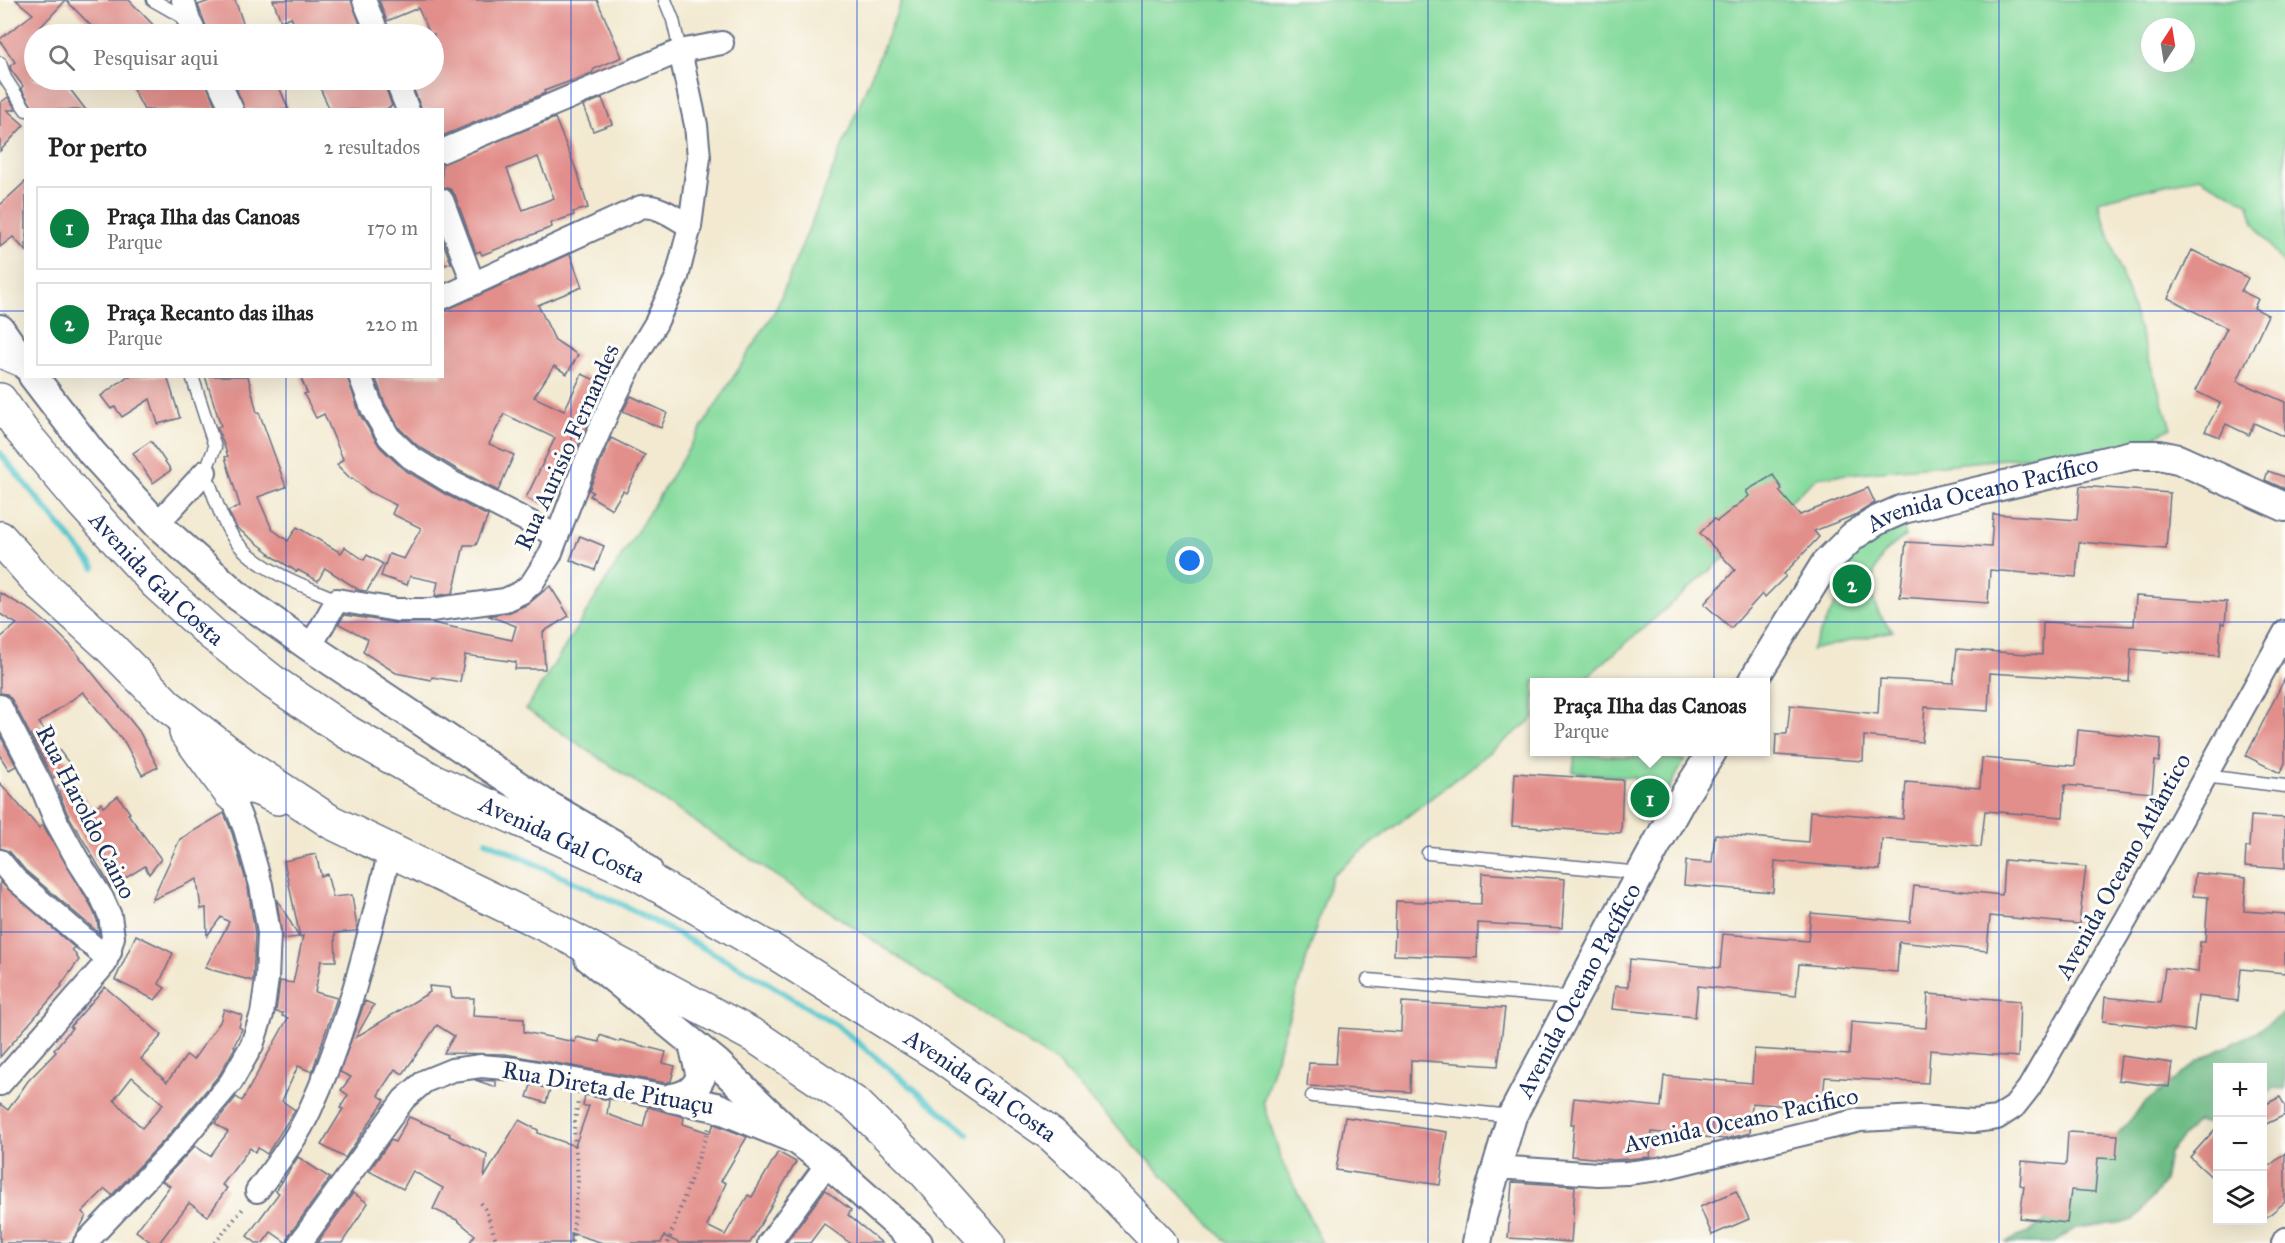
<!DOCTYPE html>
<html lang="pt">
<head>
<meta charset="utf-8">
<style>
	:root { --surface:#fff; --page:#f6f6f6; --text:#222; --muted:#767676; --line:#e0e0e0; --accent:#0b8043 }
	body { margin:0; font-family:"IM FELL Great Primer",serif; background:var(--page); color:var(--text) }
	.controls { position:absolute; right:18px; bottom:18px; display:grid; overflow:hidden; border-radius:0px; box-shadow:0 6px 24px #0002 }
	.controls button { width:54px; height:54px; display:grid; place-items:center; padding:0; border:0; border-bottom:2px solid var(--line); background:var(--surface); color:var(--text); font:30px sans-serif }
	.compass { position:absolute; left:2141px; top:18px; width:54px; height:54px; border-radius:50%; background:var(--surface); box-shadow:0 6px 24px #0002; rotate:12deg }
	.you { position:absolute; left:1190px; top:561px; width:21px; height:21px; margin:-15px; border:4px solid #fff; border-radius:50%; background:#1a73e8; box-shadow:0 0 0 9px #1a73e833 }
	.badge { display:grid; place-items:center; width:39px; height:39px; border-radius:50%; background:var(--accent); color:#fff; font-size:20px; font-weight:700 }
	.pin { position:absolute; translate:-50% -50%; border:3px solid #fff; box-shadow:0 2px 6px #0006 }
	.popup { position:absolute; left:1530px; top:678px; width:240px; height:78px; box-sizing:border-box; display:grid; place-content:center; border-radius:0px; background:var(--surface); filter:drop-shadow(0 2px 4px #0005); font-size:20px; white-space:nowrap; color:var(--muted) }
	.popup b { font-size:22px; color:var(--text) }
	.popup::after { content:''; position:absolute; left:50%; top:100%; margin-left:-12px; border:12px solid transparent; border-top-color:var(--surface) }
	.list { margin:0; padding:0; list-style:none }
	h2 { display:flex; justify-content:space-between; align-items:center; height:78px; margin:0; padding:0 24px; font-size:26px }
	h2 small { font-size:20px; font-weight:400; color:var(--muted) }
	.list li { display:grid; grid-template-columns:39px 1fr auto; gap:18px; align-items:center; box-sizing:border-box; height:84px; margin:0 12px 12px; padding:0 12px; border:2px solid var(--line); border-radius:0px }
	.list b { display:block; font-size:22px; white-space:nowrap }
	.list p { margin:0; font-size:20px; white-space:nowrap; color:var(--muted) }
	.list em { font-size:20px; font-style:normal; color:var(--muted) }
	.icon { flex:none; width:33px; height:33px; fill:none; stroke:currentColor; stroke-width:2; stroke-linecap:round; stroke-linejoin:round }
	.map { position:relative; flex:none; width:2285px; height:1243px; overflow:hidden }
	.search { position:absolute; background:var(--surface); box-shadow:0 6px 24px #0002; left:24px; top:24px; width:420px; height:66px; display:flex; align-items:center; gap:15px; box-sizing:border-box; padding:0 21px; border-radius:33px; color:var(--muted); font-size:22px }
	.panel { position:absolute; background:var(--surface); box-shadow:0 6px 24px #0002; left:24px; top:108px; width:420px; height:270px; border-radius:0px }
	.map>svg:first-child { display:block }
	.green { fill:#87db9e; stroke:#51857e; stroke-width:1.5; fill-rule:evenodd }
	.forest { fill:#6dbb85; stroke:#447572; stroke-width:1.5 }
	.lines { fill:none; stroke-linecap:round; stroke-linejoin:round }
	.stream { stroke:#5ac7cd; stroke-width:6 }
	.building { fill:#e28e8a; fill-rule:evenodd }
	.service-casing { stroke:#667086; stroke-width:15 }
	.minor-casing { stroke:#667086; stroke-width:26 }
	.tertiary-casing { stroke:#667086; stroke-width:32 }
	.secondary-casing { stroke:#667086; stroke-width:34 }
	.primary-casing { stroke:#667086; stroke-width:36 }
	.path { stroke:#667086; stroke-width:4; stroke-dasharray:1.5 4.5; stroke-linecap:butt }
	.service { stroke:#fff; stroke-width:12 }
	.minor { stroke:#fff; stroke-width:22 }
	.tertiary { stroke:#fff; stroke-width:28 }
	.secondary { stroke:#fff; stroke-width:32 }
	.primary { stroke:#fff; stroke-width:33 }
	.grid { fill:none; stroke:#1d4ed8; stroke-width:1.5; stroke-opacity:0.55 }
	.labels { text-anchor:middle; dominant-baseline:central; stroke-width:6; stroke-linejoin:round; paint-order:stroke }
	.street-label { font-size:24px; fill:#1b2f5e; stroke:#fdfcf7 }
</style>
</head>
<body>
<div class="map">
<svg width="2285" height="1243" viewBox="0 0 2285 1243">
	<rect width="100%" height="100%" fill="#fdfcf7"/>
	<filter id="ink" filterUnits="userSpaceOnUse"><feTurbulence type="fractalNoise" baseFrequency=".0167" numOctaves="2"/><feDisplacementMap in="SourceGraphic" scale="12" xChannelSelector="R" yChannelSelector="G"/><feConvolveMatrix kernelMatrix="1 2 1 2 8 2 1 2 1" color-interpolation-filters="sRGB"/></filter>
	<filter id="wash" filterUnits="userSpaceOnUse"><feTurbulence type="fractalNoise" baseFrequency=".008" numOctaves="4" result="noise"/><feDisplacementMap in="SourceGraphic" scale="24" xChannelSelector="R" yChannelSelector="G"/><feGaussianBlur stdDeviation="1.35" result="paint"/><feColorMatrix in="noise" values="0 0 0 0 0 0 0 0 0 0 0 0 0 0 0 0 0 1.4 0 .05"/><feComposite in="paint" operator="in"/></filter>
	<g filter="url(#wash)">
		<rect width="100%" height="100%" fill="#f2e9d0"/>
		<!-- green -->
		<g class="green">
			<path d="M902,0H2285V267L2254,223L2249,204L2199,177L2098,201L2171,428L2138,446L1818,477L1581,682H1534V718L1332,875L1263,1102L1282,1161L1322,1243H1227L1057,1063L526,709L776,309ZM2150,27H2186V63H2150Z"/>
			<path d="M1903,522L1905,537C1867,559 1861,600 1893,631L1811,650L1841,593L1831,586C1850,550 1868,540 1903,522Z"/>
			<polygon points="1575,754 1685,760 1649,823 1636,818 1635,778 1573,772"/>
		</g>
		<!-- forest -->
		<polygon class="forest" points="2285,1012 2285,1089 2275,1088 2263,1095 2262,1068 2218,1068 2217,1124 2196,1122 2169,1153 2164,1182 2134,1221 2076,1228 2054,1243 2005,1243 2027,1233 2067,1208 2097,1158 2145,1103 2198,1061 2259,1030"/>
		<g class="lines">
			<!-- stream -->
			<g class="stream">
				<polyline points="0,453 94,567"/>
				<polyline points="486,841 625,906 756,976 838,1026 968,1134"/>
			</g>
		</g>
		<g id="blocks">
			<!-- building -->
			<g class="building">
				<polygon points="16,0 129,0 162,34 99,34 66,0 34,34 34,80 63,80 86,110 34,110 21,88 23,86 11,70 10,66 15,62 0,41 0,39 33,14"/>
				<polygon points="212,0 235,0 247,34 209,34 198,5"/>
				<polygon points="273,0 351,0 363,32 356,34 307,34 303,24 295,27 291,17 281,21"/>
				<polygon points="379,0 597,0 622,57 594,69 592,73 544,91 545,93 442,136 442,110 422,110 410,80 434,80 434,34 430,34 418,8 387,21"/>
				<polygon points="128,80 205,80 217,110 144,110"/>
				<polygon points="233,80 276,80 289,110 245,110"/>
				<polygon points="326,80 383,80 392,106 384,110 330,110 320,88 328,84"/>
				<polygon points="8,97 16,110 7,110 24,125 0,151 0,103"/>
				<polygon points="602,98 612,124 593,131 583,106"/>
				<path d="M555,118L579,177L588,208L573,212L574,215L551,223L552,227L482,255L480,251L476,253L455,195L450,189L442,187V164ZM538,157L554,198L523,210L507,169Z"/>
				<polygon points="26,181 26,251 13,237 0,247 0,205"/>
				<polygon points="442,240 451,263 442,266"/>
				<polygon points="2192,250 2248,278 2241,291 2258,299 2254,308 2268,315 2237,381 2285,402 2285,437 2254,423 2249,435 2226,424 2220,437 2205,431 2220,403 2195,391 2227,328 2168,298"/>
				<polygon points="570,254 582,287 538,305 555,340 578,355 567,374 554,366 534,397 564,411 582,374 606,385 576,451 570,449 542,506 526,498 555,438 504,414 489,444 514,455 498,491 458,470 418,446 400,429 385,404 375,376 442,376 442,312"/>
				<polygon points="128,376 167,376 180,418 158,424 150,399 122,417 115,407 111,409 101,396"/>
				<polygon points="205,376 248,376 257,413 259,412 286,487 258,497 272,529 288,541 297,527 341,553 345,547 364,560 367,555 383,564 367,591 359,590 325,568 318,581 298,570 297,572 269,554 270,553 237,528 228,511 240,506 225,457 228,456 217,427 221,426"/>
				<polygon points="300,376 347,376 360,415 380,447 403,469 445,494 488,516 476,545 464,545 453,593 435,596 438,582 410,576 407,585 381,576 389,554 404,559 421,528 392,514 396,505 370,492 352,478 351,479 337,465 343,459 324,414 316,418 304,394 307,393"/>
				<polygon points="631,396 667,413 661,428 623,411"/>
				<polygon points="611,438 645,455 626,493 623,491 612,509 590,496 593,492 589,490"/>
				<polygon points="151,441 171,470 153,483 133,453"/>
				<polygon points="2268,471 2285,477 2285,489 2265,480"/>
				<polygon points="1773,475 1782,489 1779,491 1800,515 1868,488 1875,503 1855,515 1814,531 1819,537 1784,574 1786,576 1765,597 1762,594 1731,628 1704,604 1735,570 1700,533 1714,519 1717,521 1749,496 1746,491"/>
				<polygon points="2080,486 2170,493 2166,549 2079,542 2076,577 1990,570 1988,603 1900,597 1906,542 1991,547 1993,514 2077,520"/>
				<polygon points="580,536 604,546 595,570 570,560"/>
				<polygon points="550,586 569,616 543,632 545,669 515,669 516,662 465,655 460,682 432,677 431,680 396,673 363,652 368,639 339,624 344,615 395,623 433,623 512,640 516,626 489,616 510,612 528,604"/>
				<polygon points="0,593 32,611 54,629 71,646 139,731 158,767 142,775 125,743 83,692 39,723 71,766 53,778 12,700 7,694 0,693 0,638 17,624 0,614"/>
				<polygon points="2136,596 2227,602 2225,624 2221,623 2219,656 2131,649 2129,682 1990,673 1988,711 1925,707 1922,742 1864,736 1863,761 1775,755 1776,734 1787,734 1790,705 1878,714 1880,679 1953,683 1957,649 2042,655 2043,622 2134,626"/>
				<polygon points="2285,678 2285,763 2280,773 2246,756"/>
				<polygon points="2078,730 2161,739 2159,762 2155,761 2152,793 2065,785 2063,817 1985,811 1981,847 1882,839 1880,870 1775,861 1773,892 1684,885 1686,861 1712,863 1715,834 1808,842 1810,811 1903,819 1906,782 1980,788 1982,758 2075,766"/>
				<polygon points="0,735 16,766 9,770 0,756"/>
				<polygon points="1515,773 1623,780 1621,833 1512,826"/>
				<polygon points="70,778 92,809 101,803 103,807 118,796 130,813 128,814 161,859 149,874 145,866 111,887 67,813 57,787"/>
				<polygon points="0,783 39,828 43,825 90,904 97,920 99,933 25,870 10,852 0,848"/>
				<polygon points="224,813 232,833 248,888 255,934 253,981 205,968 229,922 221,917 207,936 206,908 201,909 197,879 152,900 180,839"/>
				<polygon points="2251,816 2285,818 2285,869 2245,866 2246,847 2249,847"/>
				<polygon points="316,854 321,876 327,874 333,897 352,895 357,928 356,931 335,933 336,961 321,961 315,992 337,998 312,1072 298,1066 282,1101 295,1110 267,1154 258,1148 255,1152 250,1148 222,1185 227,1188 208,1216 189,1203 159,1243 152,1243 136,1231 170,1186 162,1181 195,1146 210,1156 228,1132 215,1123 236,1097 242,1101 288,1018 282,1016 283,1013 276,1012 280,981 293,983 303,936 300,937 284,861"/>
				<polygon points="2004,860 2086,867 2079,924 1990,916 1987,951 1899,942 1897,972 1799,964 1796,996 1698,986 1695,1017 1612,1009 1615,986 1628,987 1630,959 1720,968 1723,934 1808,941 1811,913 1910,922 1914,886 2002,895"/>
				<polygon points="1482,873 1565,879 1562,928 1478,923 1477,958 1394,955 1396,901 1481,904"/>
				<polygon points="2195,873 2246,878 2244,911 2285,914 2285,973 2241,969 2238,1001 2198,996 2194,1031 2103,1021 2105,997 2160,1003 2165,968 2198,972 2200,942 2205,942 2208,897 2193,896"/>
				<polygon points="0,882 75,948 72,949 79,960 61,985 62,986 0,1057"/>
				<polygon points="277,899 299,937 282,939"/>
				<polygon points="136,935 173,953 159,984 165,988 155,1000 115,980"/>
				<polygon points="429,986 450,988 452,998 474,998 473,1016 524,1019 524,1032 575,1042 576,1037 599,1042 600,1035 619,1042 620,1040 666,1052 663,1063 675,1066 671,1081 666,1083 505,1054 444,1053 454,1036 437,1025 403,1074 395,1069 378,1095 385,1100 345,1158 321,1145 343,1109 340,1108 348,1095 341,1090 351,1077 340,1072 365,1001 374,1005 356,1037 430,992"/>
				<path d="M105,987L162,1035L141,1059L167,1082L187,1055L193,1060L220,1022L224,1009L242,1015L239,1027L242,1029L234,1046L235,1047L220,1074L168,1136L112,1195L105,1189L82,1212L86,1216L72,1243H0V1104L8,1110L28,1081L56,1052L54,1050L72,1028L70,1027ZM132,1077L163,1104L142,1128L114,1100Z"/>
				<polygon points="1928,994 2020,1001 2018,1057 1930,1050 1928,1083 1825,1077 1822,1109 1752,1103 1750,1133 1725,1139 1652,1132 1650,1157 1614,1160 1571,1156 1574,1124 1571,1124 1574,1098 1661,1107 1664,1076 1752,1083 1754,1049 1849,1055 1851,1022 1926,1028"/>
				<polygon points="1402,1002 1505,1008 1498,1066 1411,1060 1410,1092 1307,1086 1309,1063 1336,1064 1339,1028 1401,1032"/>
				<polygon points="2121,1056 2172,1063 2169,1087 2118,1080"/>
				<polygon points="475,1080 496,1081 496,1087"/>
				<polygon points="531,1085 550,1089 546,1103 527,1097"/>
				<polygon points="585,1095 609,1100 607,1114 643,1127 648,1107 684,1117 683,1124 710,1133 714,1124 747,1137 721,1181 726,1183 707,1226 725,1235 748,1195 752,1197 778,1152 796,1162 750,1243 679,1243 664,1236 661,1243 603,1243 571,1233 571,1243 469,1243 475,1235 457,1220 433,1209 443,1188 413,1171 403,1189 369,1171 391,1140 395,1142 409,1117 450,1134 449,1136 487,1154 484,1178 519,1120 538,1130 538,1133 575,1146 589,1106 583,1106"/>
				<polygon points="2280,1097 2285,1106 2285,1115 2262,1126 2262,1106"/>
				<polygon points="1345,1117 1447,1132 1440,1185 1336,1170"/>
				<polygon points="2217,1127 2217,1182 2190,1157"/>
				<polygon points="2068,1132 2118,1135 2116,1159 2098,1158 2095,1192 2071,1190 2067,1223 2020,1218 2024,1186 2020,1185 2022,1161 2066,1165"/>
				<polygon points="2285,1153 2285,1202 2262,1221 2262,1172"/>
				<polygon points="298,1157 330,1178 289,1235 287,1243 271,1232 263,1243 256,1243 247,1236 279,1193 276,1191"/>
				<polygon points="1512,1182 1575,1186 1571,1242 1508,1238"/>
				<polygon points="825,1190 851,1210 848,1215 882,1243 850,1243 824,1224 810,1243 786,1243"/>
				<polygon points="1736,1191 1749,1219 1712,1235 1700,1207"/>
				<polygon points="353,1193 368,1203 342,1243 317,1243"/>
			</g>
		</g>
	</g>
	<g filter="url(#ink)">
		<use href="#blocks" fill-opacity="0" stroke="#667086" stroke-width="1.5"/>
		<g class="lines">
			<!-- service casing -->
			<g class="service-casing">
				<g id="service">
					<polyline points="153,0 188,20"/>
					<polyline points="665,0 673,20 680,51"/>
					<polyline points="0,63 5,78 26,110"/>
					<path d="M192,376L215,447L205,472C215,496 222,527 241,547C266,573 305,586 337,600"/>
					<polyline points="2204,776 2285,786"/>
					<polyline points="1428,853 1641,873"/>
					<polyline points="1368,980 1573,998"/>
					<polyline points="1312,1096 1512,1116"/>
				</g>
			</g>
			<!-- minor casing -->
			<g class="minor-casing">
				<g id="minor">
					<polyline points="183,0 189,21 196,34"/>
					<polyline points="364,0 378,34"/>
					<polyline points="218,80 232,110"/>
					<polyline points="396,80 408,110"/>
					<polyline points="442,151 680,51 722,43"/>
					<polyline points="442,200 473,283"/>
					<path d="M442,298L641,207C658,204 675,218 690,226"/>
					<polyline points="360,376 373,410 389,437 410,457 451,482 557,536"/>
					<polyline points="157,524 205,472"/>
					<polyline points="310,647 337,600 397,610 431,610 505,600 522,592 532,583 550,555 584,466 608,411 633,361 656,323 677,277 690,226 699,157 696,125 680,51"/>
					<polyline points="0,706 41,785 55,819 77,859 102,898 110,916 113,937 105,964 0,1084"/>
					<polyline points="0,861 15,879 102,954 110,952"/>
					<polyline points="1495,1167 1598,1174 1627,1173 1659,1169 1860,1120 1919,1117 1974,1121 1997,1118 2014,1107 2029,1088 2127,918 2285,632"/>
					<path d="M257,1191C276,1165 296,1140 310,1110C348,1028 368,939 390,851"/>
					<polyline points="85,1243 178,1145 231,1082 252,1045 262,1014 267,979 269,933 261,885 245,829 231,794"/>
					<polyline points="300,1243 404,1099 425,1081 452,1070 481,1066 516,1069 672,1098"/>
					<polyline points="769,1243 828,1163"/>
					<polyline points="2283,1243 2285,1239"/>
				</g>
			</g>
			<!-- tertiary casing -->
			<g class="tertiary-casing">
				<g id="tertiary">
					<polyline points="0,329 26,366"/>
					<polyline points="33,376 92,453 157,524 239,597 310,647 544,803 627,852 648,871"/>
					<path id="s1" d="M1752,682L1825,564L1853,536L1878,520L1903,509L2132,455H2159L2178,459L2285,507"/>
					<polyline points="589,958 717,1063 797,1140"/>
					<polyline points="672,1098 716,1107 797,1140 828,1163 918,1243"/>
					<path d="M672,1098C687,1095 694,1091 701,1077L693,1044"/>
					<path id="s2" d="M1477,1243L1482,1217L1512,1116L1612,926L1680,802L1712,752"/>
				</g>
			</g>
			<!-- secondary casing -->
			<g class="secondary-casing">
				<polyline id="secondary" points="0,351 21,360"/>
			</g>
			<!-- primary casing -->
			<g class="primary-casing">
				<g id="primary">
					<path id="s3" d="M0,400L21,430L81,501L157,584L211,633L273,682L347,732L430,779L640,875L771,950L934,1052L1052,1135L1099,1179L1160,1243"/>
					<polyline points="0,538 41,584 108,645 168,706 243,764 331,822 554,929 756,1037 857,1105 925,1172 988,1243"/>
					<path d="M186,732L231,794C248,780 261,790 278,798"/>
				</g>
			</g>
			<!-- path -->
			<g class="path">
				<polyline points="481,1203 486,1210 497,1243"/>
				<polyline points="572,1242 578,1180 574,1129 578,1100"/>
				<polyline points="215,1243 245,1206"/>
				<polyline points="668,1243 709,1128"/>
			</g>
			<!-- service -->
			<use href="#service" class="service"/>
			<!-- minor -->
			<use href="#minor" class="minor"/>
			<!-- tertiary -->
			<use href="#tertiary" class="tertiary"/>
			<!-- secondary -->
			<use href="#secondary" class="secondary"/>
			<!-- primary -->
			<use href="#primary" class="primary"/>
		</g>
	</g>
	<!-- grid -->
	<path class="grid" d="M286,0V34M571,0V1243M857,0V1243M1142,0V1243M1428,0V1243M1714,0V1243M1999,0V1243M286,80V110M0,311H26M442,311H2285M286,376V1243M0,622H2285M0,932H2285"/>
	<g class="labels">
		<!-- street labels -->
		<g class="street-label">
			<text transform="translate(567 447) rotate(-66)">Rua Aurisio Fernandes</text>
			<text stroke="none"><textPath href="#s1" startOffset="316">Avenida Oceano Pacífico</textPath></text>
			<text stroke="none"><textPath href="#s3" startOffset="238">Avenida Gal Costa</textPath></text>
			<text transform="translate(86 812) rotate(63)">Rua Haroldo Caino</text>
			<text stroke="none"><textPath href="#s3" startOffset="724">Avenida Gal Costa</textPath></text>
			<text transform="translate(2123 866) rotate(-61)">Avenida Oceano Atlântico</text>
			<text stroke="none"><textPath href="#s2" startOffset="274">Avenida Oceano Pacífico</textPath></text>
			<text stroke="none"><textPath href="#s3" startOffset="1210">Avenida Gal Costa</textPath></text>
			<text transform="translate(608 1088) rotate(10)">Rua Direta de Pituaçu</text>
			<text transform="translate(1741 1120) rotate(-12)">Avenida Oceano Pacifico</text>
		</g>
	</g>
</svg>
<div class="controls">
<button>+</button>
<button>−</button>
<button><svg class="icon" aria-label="layers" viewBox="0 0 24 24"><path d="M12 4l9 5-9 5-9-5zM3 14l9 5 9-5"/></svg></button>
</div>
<svg class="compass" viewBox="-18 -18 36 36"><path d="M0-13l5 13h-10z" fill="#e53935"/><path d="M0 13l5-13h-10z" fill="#767676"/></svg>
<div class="you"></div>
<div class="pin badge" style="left:1650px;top:798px">1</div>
<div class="popup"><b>Praça Ilha das Canoas</b>Parque</div>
<div class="pin badge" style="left:1852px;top:584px">2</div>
<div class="search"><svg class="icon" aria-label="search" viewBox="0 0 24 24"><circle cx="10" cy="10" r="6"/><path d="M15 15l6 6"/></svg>Pesquisar aqui</div>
<section class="panel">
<h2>Por perto<small>2 resultados</small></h2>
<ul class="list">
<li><span class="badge">1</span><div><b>Praça Ilha das Canoas</b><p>Parque</p></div><em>170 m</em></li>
<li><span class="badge">2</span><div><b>Praça Recanto das ilhas</b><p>Parque</p></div><em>220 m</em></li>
</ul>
</section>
</div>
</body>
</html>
